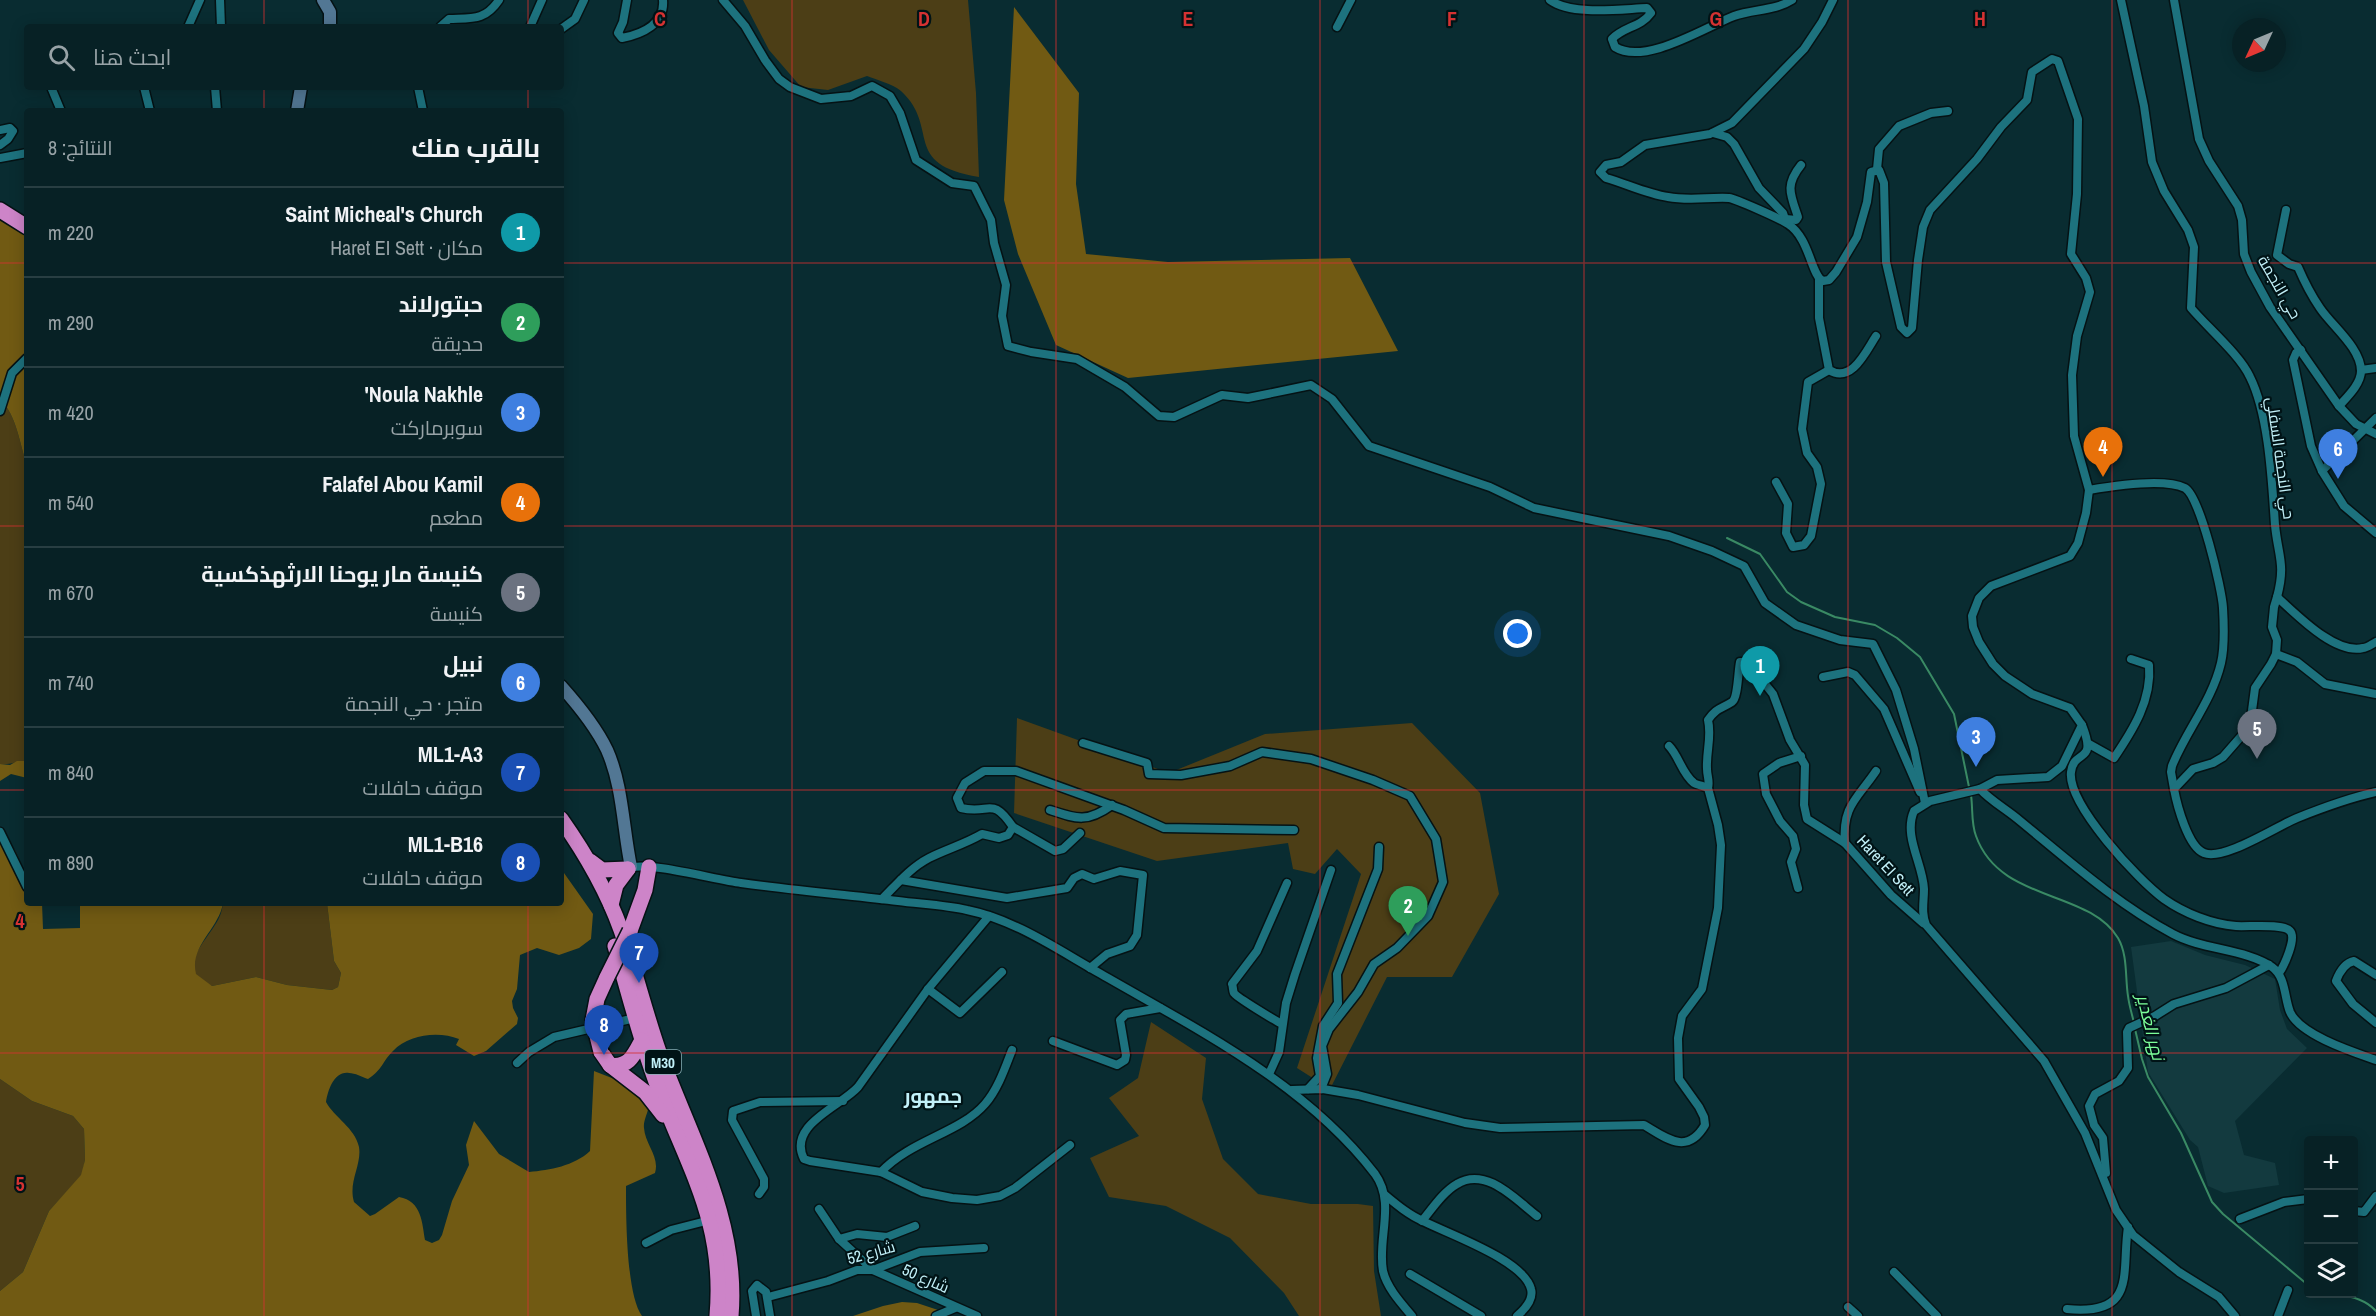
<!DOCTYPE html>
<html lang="ar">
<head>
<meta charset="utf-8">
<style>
	:root { --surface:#072125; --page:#152e32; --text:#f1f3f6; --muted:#98a3a7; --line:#283e42; --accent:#f59d8f }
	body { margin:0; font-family:"Archivo Narrow",Cairo,sans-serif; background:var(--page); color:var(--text); direction:rtl }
	.controls { position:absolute; right:18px; bottom:18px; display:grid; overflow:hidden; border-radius:6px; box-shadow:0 3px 15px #0003 }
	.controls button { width:54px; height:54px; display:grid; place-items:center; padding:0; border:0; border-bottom:2px solid var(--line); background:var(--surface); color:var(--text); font:30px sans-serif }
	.compass { position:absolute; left:2232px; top:18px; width:54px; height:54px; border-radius:50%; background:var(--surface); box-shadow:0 3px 15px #0003; rotate:226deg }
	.you { position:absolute; left:1518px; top:634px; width:21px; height:21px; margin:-15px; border:4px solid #fff; border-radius:50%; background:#1a73e8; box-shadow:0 0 0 9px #1a73e833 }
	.badge { display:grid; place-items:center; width:39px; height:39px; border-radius:50%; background:var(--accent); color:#fff; font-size:20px; font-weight:700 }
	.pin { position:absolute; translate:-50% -50px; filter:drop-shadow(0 2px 3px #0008) }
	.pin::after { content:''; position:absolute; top:32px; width:21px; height:18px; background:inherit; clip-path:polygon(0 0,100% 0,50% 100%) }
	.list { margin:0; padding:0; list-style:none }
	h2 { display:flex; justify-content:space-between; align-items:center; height:78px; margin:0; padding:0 24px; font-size:26px }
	h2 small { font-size:20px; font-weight:400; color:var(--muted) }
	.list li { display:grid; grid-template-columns:39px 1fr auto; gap:18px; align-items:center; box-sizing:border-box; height:90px; padding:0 24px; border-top:2px solid var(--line) }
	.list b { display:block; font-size:22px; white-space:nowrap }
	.list p { margin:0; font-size:20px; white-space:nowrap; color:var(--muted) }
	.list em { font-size:20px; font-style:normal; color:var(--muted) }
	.icon { flex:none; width:33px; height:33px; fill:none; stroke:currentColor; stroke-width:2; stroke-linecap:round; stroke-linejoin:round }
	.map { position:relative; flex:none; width:2376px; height:1316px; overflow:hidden; direction:ltr }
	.search { position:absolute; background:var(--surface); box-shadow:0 3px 15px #0003; left:24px; top:24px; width:540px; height:66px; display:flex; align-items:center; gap:15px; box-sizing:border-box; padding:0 21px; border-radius:6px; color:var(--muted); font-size:22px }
	.panel { position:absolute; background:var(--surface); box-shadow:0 3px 15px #0003; left:24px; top:108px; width:540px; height:798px; border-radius:6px; direction:rtl }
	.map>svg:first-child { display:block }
	.built { fill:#133a3f }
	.green { fill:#4c3e16 }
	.forest { fill:#715a13 }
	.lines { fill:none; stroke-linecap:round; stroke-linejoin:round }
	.stream { stroke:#3a8a64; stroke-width:2 }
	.street-casing { stroke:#051214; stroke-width:11 }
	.secondary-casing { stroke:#051214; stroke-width:15 }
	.highway-casing { stroke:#051214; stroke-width:18 }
	.street { stroke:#1d727e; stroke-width:8 }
	.secondary { stroke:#527794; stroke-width:12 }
	.highway { stroke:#cd84c8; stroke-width:15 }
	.highway-bridge-casing { stroke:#051214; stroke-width:18; stroke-linecap:butt }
	.highway-bridge { stroke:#cd84c8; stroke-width:15 }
	.grid { fill:none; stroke:#d53232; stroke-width:1.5; stroke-opacity:0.55 }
	.labels { text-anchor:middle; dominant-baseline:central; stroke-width:4.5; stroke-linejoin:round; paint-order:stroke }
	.shield { fill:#001316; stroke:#88aeb5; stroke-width:1.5 }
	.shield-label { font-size:15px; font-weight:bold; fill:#c2f1f9 }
	.street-label { font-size:16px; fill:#c2f1f9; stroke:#001316 }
	.water-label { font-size:18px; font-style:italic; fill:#7cfe99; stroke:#001316 }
	.quarter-label { font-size:20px; font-weight:bold; fill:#c2f1f9; stroke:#001316 }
	.grid-label { font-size:20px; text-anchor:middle; font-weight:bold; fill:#d53232; stroke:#001316; stroke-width:4.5; stroke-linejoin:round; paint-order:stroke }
</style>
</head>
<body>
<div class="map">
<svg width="2376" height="1316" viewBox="0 0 2376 1316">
	<rect width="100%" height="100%" fill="#092c31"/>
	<!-- built -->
	<polygon class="built" points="2171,941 2205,955 2245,965 2275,979 2280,1010 2287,1029 2307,1048 2235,1121 2244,1155 2275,1163 2279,1185 2224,1193 2208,1186 2198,1147 2190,1140 2148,1072 2131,947"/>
	<!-- green -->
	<g class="green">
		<path d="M743,0H968L976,93L979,177C900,164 941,128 901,91C893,84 877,80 867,76L828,90L801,87L769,50Z"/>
		<path d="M0,399C17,416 19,442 27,465V761C17,761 10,765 0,764Z"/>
		<polygon points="1017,718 1169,773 1265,734 1412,723 1480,793 1499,894 1452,977 1387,977 1330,1089 1297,1068 1361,874 1337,849 1315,874 1293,869 1288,843 1157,861 1014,813"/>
		<path d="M223,903H327L334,961L341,973L338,987L332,990L287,985L256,977L212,986C175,971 202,946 215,925C220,918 222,911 223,903Z"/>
		<polygon points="1151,1022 1206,1058 1202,1099 1223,1159 1258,1194 1311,1204 1358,1204 1373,1206 1374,1271 1381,1316 1299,1316 1284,1293 1230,1238 1166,1206 1109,1197 1090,1158 1139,1136 1109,1098 1138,1078"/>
		<polygon points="0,1079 32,1101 73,1116 84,1129 85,1160 82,1175 49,1211 23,1272 0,1291"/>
	</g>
	<!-- forest -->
	<g class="forest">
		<polygon points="1014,7 1079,93 1076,184 1086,254 1168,262 1350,258 1398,351 1128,378 1056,345 1018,254 1004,200"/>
		<path d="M0,210L27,227V465C19,442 17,416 0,399Z"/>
		<polygon points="17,761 27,761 27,778 11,774 0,781 0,764 10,765"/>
		<path d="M0,830C20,851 27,876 27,903H42L43,929L80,928V903H223C219,929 189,946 196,974L212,986L256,977L287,985L332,990L338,987L341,973L334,961L327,903H561V871L564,873L593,914L591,939L579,948L559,955L537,948L520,955L517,989L512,1001L513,1008L518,1018L517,1024L486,1051L474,1056L456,1045L459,1039C439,1031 409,1034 393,1051C382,1062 383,1069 368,1079C362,1077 355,1073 349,1073C334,1071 328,1090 326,1102C334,1117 355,1128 359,1147C362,1165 348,1182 354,1202L370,1216L375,1214L399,1197C422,1201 422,1223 425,1240L432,1243L439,1240L442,1235L452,1201L469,1165L466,1145L474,1121L499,1154L529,1172C550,1170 574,1166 590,1151L594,1071L622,1082L649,1105C648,1113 643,1121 644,1128C645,1144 660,1157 655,1173L626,1186C626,1215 626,1294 642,1316H0V1291L23,1272L49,1211L81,1175L85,1160L84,1129L73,1116L32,1101L0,1079Z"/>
		<polygon points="902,1302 917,1303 944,1312 935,1316 853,1316 883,1306"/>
	</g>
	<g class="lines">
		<!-- stream -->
		<g class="stream">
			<polyline points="1727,538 1760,554 1787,592 1801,602 1835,617 1875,625 1897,638 1920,657 1954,714 1969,787"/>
			<path d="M1971,795C1973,809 1971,823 1976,836C2000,903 2088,889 2118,938C2128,955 2125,978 2128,996C2129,1005 2132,1014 2134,1023"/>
			<polyline points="2135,1029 2142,1059 2148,1077 2181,1133 2212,1202 2223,1214 2308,1285"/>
			<path d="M2338,1294C2353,1297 2366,1300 2376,1311"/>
		</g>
		<!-- street casing -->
		<g class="street-casing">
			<g id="street">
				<polyline points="220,0 221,27"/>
				<path d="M627,0L623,22L618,33L622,38C642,34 665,24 663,0"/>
				<polyline points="723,0 745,26 765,60 779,79 790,87 821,99 851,96 872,86 890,96 900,113 916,160 952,183 974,186 991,220 994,243 1006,285 1002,316 1008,346 1031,352 1077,359 1125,387 1159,416 1174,417 1222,395 1248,398 1311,385 1332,399 1369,446 1490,487 1534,508 1669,536 1712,551 1744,566 1765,603 1796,625 1840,640 1873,644 1896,690 1914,749 1925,803"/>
				<path d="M1550,0C1572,16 1621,9 1647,8L1651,13C1641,27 1623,27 1612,39L1615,47C1645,66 1705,27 1734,16C1753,9 1775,11 1792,0"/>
				<path d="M1833,0L1822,22L1804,49L1732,123L1710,134L1645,145L1621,162L1606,165L1600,172L1606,178C1627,184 1647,194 1668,197C1689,201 1708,197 1729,198C1736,199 1781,219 1788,224C1810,238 1811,276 1823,281L1829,280L1836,272L1857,237L1867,202L1871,172L1879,170L1884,183L1886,262L1901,327L1907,333L1912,328L1918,260L1923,227L1930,210L1977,159L2001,127L2027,100L2032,72L2052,59L2058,61L2078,119L2077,194L2071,254L2086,278L2090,292L2077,336L2072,375L2074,436L2089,490L2086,513L2078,543L2070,556L1991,586L1979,598L1972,616L1973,627L1979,642L1993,664L2005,676L2032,694L2070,708L2082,725L2062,766L2048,777L1997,780L1980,789L1930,801L1914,811C1903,836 1923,864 1924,889C1924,902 1921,912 1926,925L2044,1061L2085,1133L2116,1210L2133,1235L2179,1272L2219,1297L2235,1316"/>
				<path d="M2121,0L2144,106L2152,162L2164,191L2188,230L2194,247L2191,308C2208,328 2240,355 2250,377C2269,415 2272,482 2275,525C2278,556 2286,564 2277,597"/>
				<polyline points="2174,0 2199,139 2209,161 2238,206 2242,220 2244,254 2251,272 2270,307 2339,406 2356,424 2376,434"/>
				<polyline points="188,27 200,0"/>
				<path d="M440,27L449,19C472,18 485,21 499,0"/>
				<polyline points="530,27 542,0"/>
				<polyline points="1337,27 1351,0"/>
				<polyline points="561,29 575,19 584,0"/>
				<polyline points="51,87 61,111"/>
				<polyline points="144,87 150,111"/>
				<polyline points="215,87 217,111"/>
				<polyline points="418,87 423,111"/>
				<polyline points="0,130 10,128 13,131 8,139 0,145"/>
				<polyline points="1713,133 1727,137 1734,144 1759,188 1783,213 1786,222"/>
				<polyline points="0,158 27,153"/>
				<polyline points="1877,169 1879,149 1899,126 1931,113 1948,111"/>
				<path d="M2286,210L2277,255L2289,264L2298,267C2304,281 2311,295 2320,308C2332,326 2361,348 2361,371C2361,384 2347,397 2339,406"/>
				<path d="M1786,219L1796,220L1798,217C1790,194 1785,185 1801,165"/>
				<path d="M1819,280V318L1829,370C1852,384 1866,351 1876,336"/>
				<polyline points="2301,350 2296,353 2293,360 2311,446 2322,471 2344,506 2376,533"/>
				<polyline points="2361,370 2376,368"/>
				<polyline points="0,411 12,373 27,358"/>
				<polyline points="2322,471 2376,418"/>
				<polyline points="1776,482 1788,504 1786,533 1793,547 1804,545 1811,536 1821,484 1817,467 1807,453 1802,429 1808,382 1829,370"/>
				<path d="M2089,490C2112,486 2164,478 2185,488C2200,496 2222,589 2223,608C2224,625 2225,646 2221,663C2212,701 2186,731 2172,766L2171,772L2174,789"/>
				<path d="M2376,642C2372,644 2367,648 2363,648C2335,655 2296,614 2277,597L2274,607L2272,627L2277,640L2276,654L2271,664L2255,688L2251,718L2244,733L2223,757L2213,763L2193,769L2174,789C2177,805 2188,847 2204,853C2224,861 2277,826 2297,818C2322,808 2349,798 2376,792"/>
				<polyline points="2276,654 2297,662 2325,684 2376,694"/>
				<polyline points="1823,677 1848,672 1855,675 1884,709 1920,792"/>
				<path d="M2082,725C2098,765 2074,748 2071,772C2067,804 2138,880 2164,899C2184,913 2211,924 2236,926C2247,927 2283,923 2290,931C2297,938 2284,966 2279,973"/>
				<polyline points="1083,743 1147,763 1149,774 1181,775 1230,766 1262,752 1311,759 1373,780 1410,796 1436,839 1443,882 1428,916 1397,948 1374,964 1358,992 1329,1029 1322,1046 1327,1074 1321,1089"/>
				<path d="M2089,744L2114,758C2133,730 2152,700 2149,665L2131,659"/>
				<path d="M1708,788C1710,781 1707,776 1707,769C1706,751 1712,737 1708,720C1716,708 1721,709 1732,702C1738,698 1738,671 1740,662H1743L1752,668L1773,694L1790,740L1805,765L1804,805L1807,819L1845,843L1891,895L1923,923"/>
				<path d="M1980,789C1991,801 2006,809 2019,820C2068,860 2117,904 2173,934C2203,950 2246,949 2272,967C2286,977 2284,997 2290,1012C2300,1035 2353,1052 2376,1060"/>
				<path d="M1050,810C1077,819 1087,823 1112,805"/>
				<polyline points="1013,827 1055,851 1063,849 1080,833"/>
				<polyline points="0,832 27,887"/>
				<path d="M1845,843C1842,806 1857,799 1876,771"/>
				<path d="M629,868C648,861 716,880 741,883C793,890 846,895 898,901C921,904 945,905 967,910C1016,920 1058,950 1101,974C1198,1030 1305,1083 1375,1174C1396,1203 1377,1239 1383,1271C1387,1288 1401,1303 1412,1316"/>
				<polyline points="901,880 1007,898 1067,888 1074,878 1082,874 1094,879 1120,871 1143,875 1137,935 1130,946 1107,954 1090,968"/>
				<polyline points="1798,888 1791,862 1796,849 1793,836 1780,821 1766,794 1763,774 1779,763 1801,756"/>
				<path d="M882,899C897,884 910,868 929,858C947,849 965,844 982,834L999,838L1008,835L1013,827C991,795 991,815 961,808L957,798L965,783L984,771H1016L1124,810L1164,828L1294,830"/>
				<path d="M989,916L928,989L858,1087C840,1107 787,1125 804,1159L810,1161L881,1172L922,1192L952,1198L977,1200L1000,1196L1015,1188L1070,1145"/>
				<path d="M2376,975L2354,961C2345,963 2339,973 2336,981L2353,1004L2376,1023"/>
				<polyline points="928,989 960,1013 1002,972"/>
				<path d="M1282,1024C1276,1021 1236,997 1234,993C1233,992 1233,986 1232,984L1257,951L1287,883"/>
				<polyline points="1053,1041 1117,1065 1125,1060 1126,1055 1120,1020 1126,1014 1160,1008"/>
				<polyline points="517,1063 529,1052 554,1037 635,1018"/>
				<polyline points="1269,1074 1279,1052 1286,1003 1295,974 1331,870"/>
				<polyline points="1308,1089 1320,1076 1317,1058 1323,1026 1338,1003 1337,974 1378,869 1379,847"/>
				<path d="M1292,1090L1323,1089L1358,1095L1465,1123L1500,1128L1644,1125C1666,1138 1687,1156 1705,1125L1704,1117L1699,1107L1679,1079L1678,1038L1682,1016L1702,989L1718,908L1721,845L1718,825L1708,788C1704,786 1697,785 1694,783C1682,774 1679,756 1669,746"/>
				<path d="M881,1172C911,1140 960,1133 985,1104C998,1089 1005,1068 1012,1050"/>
				<polyline points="2106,1173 2103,1138 2094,1125 2089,1106 2095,1094 2119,1081 2128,1068 2127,1032 2129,1028 2155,1016 2174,1004 2226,988 2269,965"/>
				<polyline points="759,1194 764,1187 764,1179 732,1120 733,1111 760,1102 843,1101"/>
				<path d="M1385,1195C1397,1205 1409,1215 1423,1221C1448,1234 1524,1260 1531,1289C1534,1300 1524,1310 1517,1316"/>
				<polyline points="819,1209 839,1239 873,1270 977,1316"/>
				<polyline points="2354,1211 2364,1212 2376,1196"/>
				<polyline points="2240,1219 2284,1202 2308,1199"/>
				<path d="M1422,1221C1432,1209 1443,1192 1457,1184C1486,1166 1516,1200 1537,1216"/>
				<polyline points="839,1239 857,1234 887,1237 915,1226"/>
				<polyline points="646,1243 671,1230 710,1220"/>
				<polyline points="1894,1272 1937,1316"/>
				<polyline points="1410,1274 1481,1316"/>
				<polyline points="768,1297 828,1281 857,1270 873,1270 920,1252 984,1248"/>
				<polyline points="1848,1307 1858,1316"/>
				<path d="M2067,1309C2138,1316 2121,1273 2128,1227"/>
				<polyline points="756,1316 752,1291 757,1285 766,1292 770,1316"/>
				<polyline points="936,1316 955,1308"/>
				<polyline points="2278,1316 2288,1290"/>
			</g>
		</g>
		<!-- secondary casing -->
		<g class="secondary-casing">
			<g id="secondary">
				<polyline points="323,0 330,12 330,27"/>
				<polyline points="297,111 301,87"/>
				<path d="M561,686C578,705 596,727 607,750C623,786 623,829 631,867"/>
			</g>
		</g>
		<!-- highway casing -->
		<g class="highway-casing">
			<g id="highway">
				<polyline points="0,210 27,227"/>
				<path d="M561,819C585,853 607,891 621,930C635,970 645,1012 659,1052C691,1139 739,1221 731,1316"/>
				<polyline points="590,861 602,870 628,869"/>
				<polyline points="611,905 616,885 628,869"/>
				<polyline points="630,931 645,890 649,867"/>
				<path d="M615,946C629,994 641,1043 659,1090C690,1172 725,1223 717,1316"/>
				<polyline points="593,1020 597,999 607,977"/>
				<polyline points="601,1052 610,1065 645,1092 663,1115"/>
				<path d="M610,1065C629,1068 634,1055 642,1040"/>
			</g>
		</g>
		<!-- street -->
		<use href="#street" class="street"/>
		<!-- secondary -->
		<use href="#secondary" class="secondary"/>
		<!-- highway -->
		<use href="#highway" class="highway"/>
		<!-- highway-bridge casing -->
		<g class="highway-bridge-casing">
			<g id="highway-bridge">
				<polyline points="607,977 630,931"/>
				<polyline points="593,1020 601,1052"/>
			</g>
		</g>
		<!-- highway-bridge -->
		<use href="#highway-bridge" class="highway-bridge"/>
	</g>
	<!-- grid -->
	<path class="grid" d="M264,0V27M528,0V27M792,0V1316M1056,0V1316M1320,0V1316M1584,0V1316M1848,0V1316M2112,0V1316M264,87V111M528,87V111M0,263H27M561,263H2376M0,526H27M561,526H2376M0,790H27M561,790H2376M264,903V1316M528,903V1316M0,1053H2376"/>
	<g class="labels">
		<!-- shield labels -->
		<rect class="shield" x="645" y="1050" width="36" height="24" rx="4.5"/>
		<g class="shield-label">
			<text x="663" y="1062">M30</text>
		</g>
		<!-- street labels -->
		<g class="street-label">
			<text transform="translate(2280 287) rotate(60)">حي النجمة</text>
			<text transform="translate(2281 458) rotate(82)">حي النجمة السفلي</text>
			<text transform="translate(1886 865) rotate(47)">Haret EI Sett</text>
			<text transform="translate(871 1252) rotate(-16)">شارع 52</text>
			<text transform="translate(926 1278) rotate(24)">شارع 50</text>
		</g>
		<!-- water labels -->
		<g class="water-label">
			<text transform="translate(2151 1027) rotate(76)">نهر الغدير</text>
		</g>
		<!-- quarter labels -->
		<g class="quarter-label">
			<text x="933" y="1095">جمهور</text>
		</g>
	</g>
	<g class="grid-label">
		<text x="660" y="26">C</text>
		<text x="924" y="26">D</text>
		<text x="1188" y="26">E</text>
		<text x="1452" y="26">F</text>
		<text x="1716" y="26">G</text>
		<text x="1980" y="26">H</text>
		<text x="20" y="928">4</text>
		<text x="20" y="1191">5</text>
	</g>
</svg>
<div class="controls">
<button>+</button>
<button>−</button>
<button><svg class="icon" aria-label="layers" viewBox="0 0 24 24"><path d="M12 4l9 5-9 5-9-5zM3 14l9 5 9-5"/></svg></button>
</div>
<svg class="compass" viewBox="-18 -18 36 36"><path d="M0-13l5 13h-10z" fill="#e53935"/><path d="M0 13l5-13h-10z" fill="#98a3a7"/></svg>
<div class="you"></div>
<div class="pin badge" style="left:1760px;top:696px;background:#0f9aa8">1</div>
<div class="pin badge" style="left:1408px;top:936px;background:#2e9e5b">2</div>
<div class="pin badge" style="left:1976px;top:767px;background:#3f7fe0">3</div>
<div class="pin badge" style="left:2103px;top:477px;background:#e8710a">4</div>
<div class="pin badge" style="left:2257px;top:759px;background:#6b7280">5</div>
<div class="pin badge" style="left:2338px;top:479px;background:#3f7fe0">6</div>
<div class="pin badge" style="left:639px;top:983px;background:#1a4fb4">7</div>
<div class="pin badge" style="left:604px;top:1055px;background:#1a4fb4">8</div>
<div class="search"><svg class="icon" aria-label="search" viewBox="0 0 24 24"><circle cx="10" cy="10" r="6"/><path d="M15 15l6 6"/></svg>ابحث هنا</div>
<section class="panel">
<h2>بالقرب منك<small>النتائج: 8</small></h2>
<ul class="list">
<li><span class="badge" style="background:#0f9aa8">1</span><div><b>Saint Micheal's Church</b><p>مكان · Haret EI Sett</p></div><em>220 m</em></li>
<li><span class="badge" style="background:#2e9e5b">2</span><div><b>حبتورلاند</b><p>حديقة</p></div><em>290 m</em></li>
<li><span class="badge" style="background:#3f7fe0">3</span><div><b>Noula Nakhle'</b><p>سوبرماركت</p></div><em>420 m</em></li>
<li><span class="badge" style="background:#e8710a">4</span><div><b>Falafel Abou Kamil</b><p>مطعم</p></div><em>540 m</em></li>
<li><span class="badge" style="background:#6b7280">5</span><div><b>كنيسة مار يوحنا الارثهذكسية</b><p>كنيسة</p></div><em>670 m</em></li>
<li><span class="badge" style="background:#3f7fe0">6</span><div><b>نبيل</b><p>متجر · حي النجمة</p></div><em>740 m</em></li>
<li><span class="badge" style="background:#1a4fb4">7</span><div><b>ML1-A3</b><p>موقف حافلات</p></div><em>840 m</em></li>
<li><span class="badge" style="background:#1a4fb4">8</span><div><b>ML1-B16</b><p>موقف حافلات</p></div><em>890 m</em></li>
</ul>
</section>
</div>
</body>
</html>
